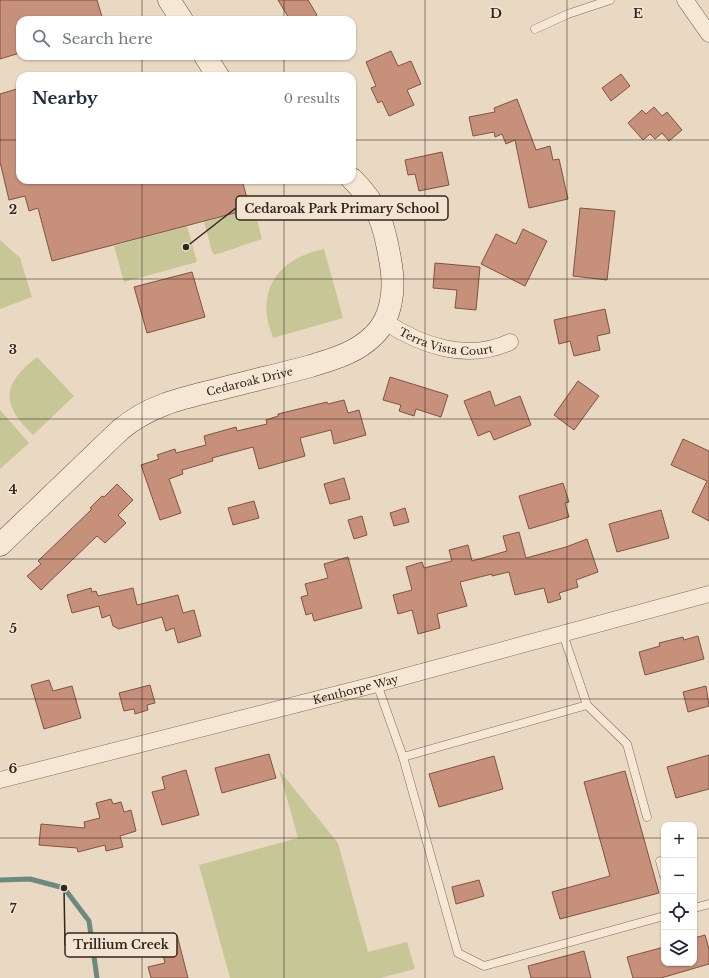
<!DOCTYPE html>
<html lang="en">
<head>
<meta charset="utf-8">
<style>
	:root { --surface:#fff; --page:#f2f2f3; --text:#1f2937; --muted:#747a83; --line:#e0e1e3 }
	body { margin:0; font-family:"Libre Baskerville",serif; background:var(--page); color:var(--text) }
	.controls { position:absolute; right:12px; bottom:12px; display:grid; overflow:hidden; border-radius:8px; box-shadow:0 1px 3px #0004 }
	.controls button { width:36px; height:36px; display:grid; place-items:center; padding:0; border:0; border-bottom:1px solid var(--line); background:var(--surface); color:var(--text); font:20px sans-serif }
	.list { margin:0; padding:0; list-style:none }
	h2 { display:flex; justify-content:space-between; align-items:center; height:52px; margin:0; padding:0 16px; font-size:17px }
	h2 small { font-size:13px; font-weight:400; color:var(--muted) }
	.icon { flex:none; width:22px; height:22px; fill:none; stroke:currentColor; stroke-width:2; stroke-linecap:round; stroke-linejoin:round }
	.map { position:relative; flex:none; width:709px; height:978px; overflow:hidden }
	.search { position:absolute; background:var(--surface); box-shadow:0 1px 3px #0004; left:16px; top:16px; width:340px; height:44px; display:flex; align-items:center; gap:10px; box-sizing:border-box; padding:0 14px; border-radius:12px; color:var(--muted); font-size:15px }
	.panel { position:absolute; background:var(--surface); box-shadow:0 1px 3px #0004; left:16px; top:72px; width:340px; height:112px; border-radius:12px }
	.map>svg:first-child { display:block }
	.green { fill:#c7c697 }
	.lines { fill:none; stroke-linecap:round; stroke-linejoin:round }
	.stream { stroke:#6c8a7f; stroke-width:5 }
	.building { fill:#c6907b; stroke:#805343 }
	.lane-casing { stroke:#836b5b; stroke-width:9 }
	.street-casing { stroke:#836b5b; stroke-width:17 }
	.secondary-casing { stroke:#644c3e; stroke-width:23 }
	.lane { stroke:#f6e7d5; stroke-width:8 }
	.street { stroke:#f6e7d5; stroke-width:16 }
	.secondary { stroke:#f6e7d5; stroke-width:22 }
	.grid { fill:none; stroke:#34251e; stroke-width:1; stroke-opacity:0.55 }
	.labels { text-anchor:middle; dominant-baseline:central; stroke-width:3; stroke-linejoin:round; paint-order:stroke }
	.street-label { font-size:11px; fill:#34251e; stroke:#f2e4d1 }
	.grid-label { font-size:13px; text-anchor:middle; font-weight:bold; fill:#34251e; stroke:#f2e4d1; stroke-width:3; stroke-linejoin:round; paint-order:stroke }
	.leader { fill:none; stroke:#34251e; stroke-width:1.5 }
	.callout-dot { fill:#34251e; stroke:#f2e4d1; stroke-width:1.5 }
	.callout { fill:#f2e4d1; stroke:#34251e; stroke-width:1.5 }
	.callout-label { font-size:12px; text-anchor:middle; font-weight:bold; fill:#34251e }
</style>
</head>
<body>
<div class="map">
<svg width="709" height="978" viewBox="0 0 709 978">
	<rect width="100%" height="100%" fill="#ead9c2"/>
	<!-- green -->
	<g class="green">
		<polygon points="254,208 262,239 215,255 212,252 204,222"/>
		<polygon points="187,226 197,262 124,282 114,246"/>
		<polygon points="0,240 20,258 32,297 0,309"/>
		<path d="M324,249L343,318L273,338C271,331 268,324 267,317C262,278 289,256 324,249Z"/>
		<path d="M37,357L74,396L33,435C1,404 1,385 37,357Z"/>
		<polygon points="0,410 29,443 0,469"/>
		<polygon points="279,770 338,843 368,952 407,942 415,969 380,978 230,978 199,865 298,838"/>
	</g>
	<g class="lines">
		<!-- stream -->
		<polyline class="stream" points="0,880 30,879 64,888 89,921 97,978"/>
	</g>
	<!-- building -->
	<g class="building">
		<polygon points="0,0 97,0 103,20 20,20 20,53 0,59"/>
		<polygon points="278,0 308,0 317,15 309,20 290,20"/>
		<polygon points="391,51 398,66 411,61 421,84 407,90 414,105 389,116 382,101 378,103 371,88 376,86 366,62"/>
		<polygon points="621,74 630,86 611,101 602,88"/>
		<polygon points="20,88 20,180 242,180 250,209 52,261 38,208 29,211 25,196 9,200 0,162 0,94"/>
		<polygon points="517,99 536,150 550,146 553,160 559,159 568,199 529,208 515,140 506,144 502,134 495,137 494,132 473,136 469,117 495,112 494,108"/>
		<polygon points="654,107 662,116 667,112 682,130 669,141 662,133 655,139 650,134 643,140 628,123 642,110 646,114"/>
		<polygon points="442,152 449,185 419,191 415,174 408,175 405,160"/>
		<polygon points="580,208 615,211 607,280 573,276"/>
		<polygon points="523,229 547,241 525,286 481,264 496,234 516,244"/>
		<polygon points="435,263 480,267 476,310 455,308 457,290 433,288"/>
		<polygon points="192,272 205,317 147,333 134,287"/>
		<polygon points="605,309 610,333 597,336 600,350 574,356 570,341 559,344 554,320"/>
		<polygon points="390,377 448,395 441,417 416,409 414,416 399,411 401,405 383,400"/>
		<polygon points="578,381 599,396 574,430 554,415"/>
		<polygon points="490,391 495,406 520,396 531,425 494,440 490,431 478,436 464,401"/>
		<polygon points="344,400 348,413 359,410 366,435 334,444 331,430 300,438 305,456 259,469 253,447 212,458 213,461 182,470 183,474 169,479 181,513 160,520 141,465 159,459 157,455 175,449 176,453 206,445 204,436 236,427 237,431 267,424 266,420 278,416 278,414 327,402 328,404"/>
		<polygon points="683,439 709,451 709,521 692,512 707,481 671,465"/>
		<polygon points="344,478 350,499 330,504 324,484"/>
		<polygon points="563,483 569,502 565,503 569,517 529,529 519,496"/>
		<polygon points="117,484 133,500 118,515 126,523 105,543 97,536 41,590 27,576 41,564 38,561 92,509 90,508 102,496 104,497"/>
		<polygon points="254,501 259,518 233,525 228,508"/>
		<polygon points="405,508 409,522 394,526 390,513"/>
		<polygon points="661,510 669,538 617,552 609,524"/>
		<polygon points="362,516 367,535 354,539 348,520"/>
		<polygon points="519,532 526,558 566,547 587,539 598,572 576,580 578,587 559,593 561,599 548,603 544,588 515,595 509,572 492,576 492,574 460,582 467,606 437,614 440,628 418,634 412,610 398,614 393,595 412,590 406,567 422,562 424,568 452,561 449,550 468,545 472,561 507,551 503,536"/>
		<polygon points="348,557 362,608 314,621 312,613 306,615 301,597 308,595 305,584 328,578 324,564"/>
		<polygon points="91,588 92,592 96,591 98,596 133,588 137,605 178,595 183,613 194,610 201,636 178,643 174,628 166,631 162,617 119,629 113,626 110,615 102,618 99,606 72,613 67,595"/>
		<polygon points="698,636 704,659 645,675 639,652 660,646 659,643 683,637 684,640"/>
		<polygon points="49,680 53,691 72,686 81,718 44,729 31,685"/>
		<polygon points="150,685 155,703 147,705 148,710 135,714 134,709 124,711 119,693"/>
		<polygon points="706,686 709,706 688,712 683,692"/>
		<polygon points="269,754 276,778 222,793 215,768"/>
		<polygon points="709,755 709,789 676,798 667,767"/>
		<polygon points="494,756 503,789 439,807 429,774"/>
		<polygon points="186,770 199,815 162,825 152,792 165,789 162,777"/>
		<polygon points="625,771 659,893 560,919 552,892 610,876 584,782"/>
		<polygon points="111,799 113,804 121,802 124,812 131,810 136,831 120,836 123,847 106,851 105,845 78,852 77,848 39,845 41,824 85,828 84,822 100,818 96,803"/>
		<polygon points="479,880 484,896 456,904 452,887"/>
		<polygon points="177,935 188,978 151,978 148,967 165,963 159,940"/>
		<polygon points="705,935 709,949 709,964 661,978 633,978 627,957 664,947 664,963 694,963 694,938"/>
		<polygon points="584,951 591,978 531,978 528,966"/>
	</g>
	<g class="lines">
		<!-- lane casing -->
		<g class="lane-casing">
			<g id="lane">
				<polyline points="535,29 568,14 610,0"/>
				<polyline points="377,684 403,757 587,705 563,634"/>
				<polyline points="587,705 627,744 647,817"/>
				<polyline points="403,757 458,953 484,966 664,916"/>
				<polyline points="660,861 664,876"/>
				<polyline points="694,908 709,904"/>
			</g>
		</g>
		<!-- street casing -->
		<g class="street-casing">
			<g id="street">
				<polyline points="685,0 709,34"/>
				<path id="s1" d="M384,321C421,346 468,362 510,342"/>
				<path id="s2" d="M0,780L377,684L709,594"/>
			</g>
		</g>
		<!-- secondary casing -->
		<g class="secondary-casing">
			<g id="secondary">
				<polyline points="169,0 182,20"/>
				<polyline points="205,56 218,76"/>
				<path id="s3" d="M0,545L120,430C149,405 183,398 220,389C250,381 281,374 311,366C333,359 356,353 373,336C392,319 395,289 391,265C385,228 380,206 352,179"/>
			</g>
		</g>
		<!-- lane -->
		<use href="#lane" class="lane"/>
		<!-- street -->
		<use href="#street" class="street"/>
		<!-- secondary -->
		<use href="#secondary" class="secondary"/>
	</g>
	<!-- grid -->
	<path class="grid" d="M142,0V20M284,0V20M425,0V978M567,0V978M142,56V76M284,56V76M0,140H20M352,140H709M142,180V978M284,180V978M0,279H709M0,419H709M0,559H709M0,699H709M0,838H664M694,838H709"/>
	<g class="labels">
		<!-- street labels -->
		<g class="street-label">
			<text stroke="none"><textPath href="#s1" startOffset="67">Terra Vista Court</textPath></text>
			<text stroke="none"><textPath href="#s3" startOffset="306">Cedaroak Drive</textPath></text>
			<text stroke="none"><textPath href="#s2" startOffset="367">Kenthorpe Way</textPath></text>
		</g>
	</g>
	<g class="grid-label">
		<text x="496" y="18">D</text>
		<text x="638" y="18">E</text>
		<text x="13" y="214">2</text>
		<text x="13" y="354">3</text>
		<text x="13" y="494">4</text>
		<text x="13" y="633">5</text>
		<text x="13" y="773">6</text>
		<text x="13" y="913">7</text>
	</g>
	<!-- callouts -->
	<path class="leader" d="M186 247L236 208M64 888L65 945"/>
	<g class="callout-dot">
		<circle cx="186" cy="247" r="4"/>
		<circle cx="64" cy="888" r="4"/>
	</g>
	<g class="callout">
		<rect x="236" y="196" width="212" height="24" rx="4"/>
		<rect x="65" y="933" width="112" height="24" rx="4"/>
	</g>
	<g class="callout-label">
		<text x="342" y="213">Cedaroak Park Primary School</text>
		<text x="121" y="949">Trillium Creek</text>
	</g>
</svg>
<div class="controls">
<button>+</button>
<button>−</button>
<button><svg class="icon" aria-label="locate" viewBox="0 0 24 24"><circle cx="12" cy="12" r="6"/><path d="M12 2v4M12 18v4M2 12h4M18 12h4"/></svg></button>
<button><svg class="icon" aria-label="layers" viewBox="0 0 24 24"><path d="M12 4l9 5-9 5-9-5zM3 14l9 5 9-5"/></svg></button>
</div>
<div class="search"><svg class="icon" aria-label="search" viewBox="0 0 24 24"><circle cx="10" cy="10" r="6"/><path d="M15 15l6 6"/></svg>Search here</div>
<section class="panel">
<h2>Nearby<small>0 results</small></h2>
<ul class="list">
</ul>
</section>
</div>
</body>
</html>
